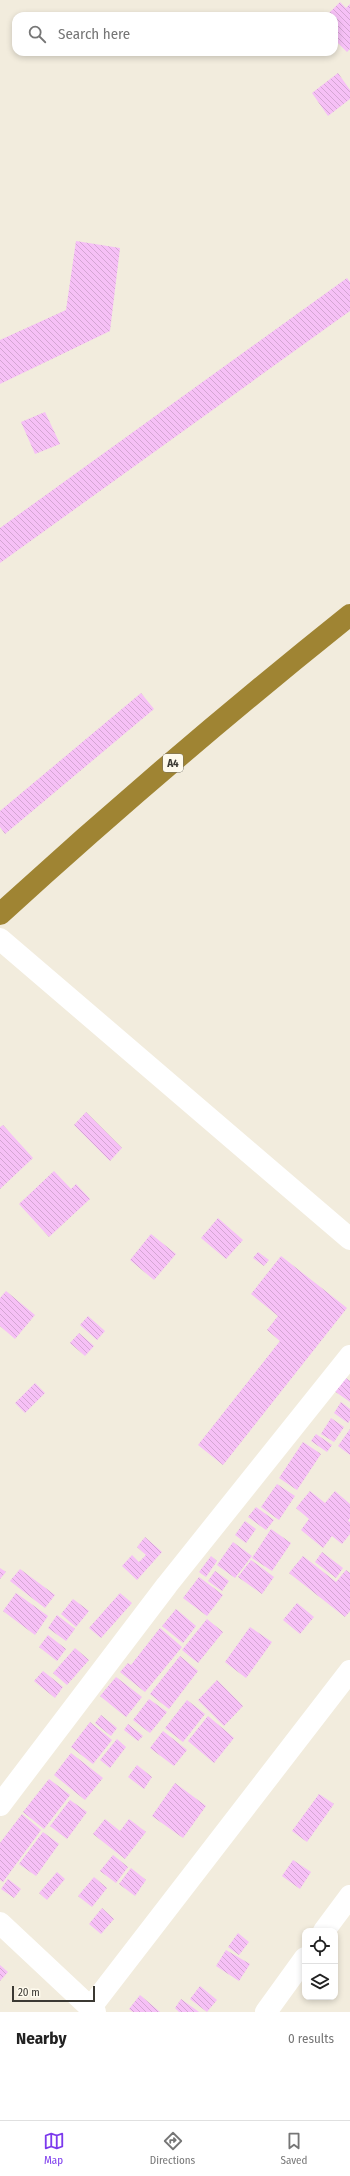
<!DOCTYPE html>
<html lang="en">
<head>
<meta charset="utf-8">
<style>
	:root { --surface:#fff; --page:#f2f2f2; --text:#222; --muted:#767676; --line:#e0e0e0; --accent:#7c3aed }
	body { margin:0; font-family:"Fira Sans Condensed",sans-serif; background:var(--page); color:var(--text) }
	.controls { position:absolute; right:12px; bottom:12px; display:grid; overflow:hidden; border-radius:8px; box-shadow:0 2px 6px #0003 }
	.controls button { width:36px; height:36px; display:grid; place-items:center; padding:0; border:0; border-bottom:1px solid var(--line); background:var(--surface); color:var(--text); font:20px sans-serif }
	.scale { position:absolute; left:12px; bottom:10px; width:83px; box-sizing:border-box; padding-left:4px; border:2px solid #3b3933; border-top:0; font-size:11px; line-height:14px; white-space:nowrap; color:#3b3933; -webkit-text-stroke:3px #fefaed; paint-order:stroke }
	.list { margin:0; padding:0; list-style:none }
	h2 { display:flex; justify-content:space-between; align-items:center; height:52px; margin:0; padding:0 16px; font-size:17px }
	h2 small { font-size:13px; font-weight:400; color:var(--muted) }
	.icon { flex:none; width:22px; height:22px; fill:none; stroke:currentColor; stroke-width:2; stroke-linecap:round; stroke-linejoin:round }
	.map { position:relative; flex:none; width:350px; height:2012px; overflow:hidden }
	.search { position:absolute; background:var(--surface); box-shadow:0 2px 6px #0003; left:12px; right:12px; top:12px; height:44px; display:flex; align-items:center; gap:10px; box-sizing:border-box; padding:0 14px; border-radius:12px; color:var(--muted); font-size:15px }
	.sheet { height:108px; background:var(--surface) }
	nav { display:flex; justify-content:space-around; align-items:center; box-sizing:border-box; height:56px; border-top:1px solid var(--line); background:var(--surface); font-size:11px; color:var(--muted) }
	nav a { display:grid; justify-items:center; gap:2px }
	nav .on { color:var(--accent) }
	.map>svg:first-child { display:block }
	.building { fill:url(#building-back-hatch) }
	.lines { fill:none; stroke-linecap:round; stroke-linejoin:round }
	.minor { stroke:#fff; stroke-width:22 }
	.highway { stroke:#9f8433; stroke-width:22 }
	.labels { text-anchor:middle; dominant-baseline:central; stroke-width:3; stroke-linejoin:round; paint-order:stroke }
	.shield { fill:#fefaed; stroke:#76736b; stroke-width:1 }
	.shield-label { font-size:11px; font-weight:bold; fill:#3b3933 }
</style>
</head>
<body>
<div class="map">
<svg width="350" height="2012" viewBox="0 0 350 2012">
	<defs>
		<pattern id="building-back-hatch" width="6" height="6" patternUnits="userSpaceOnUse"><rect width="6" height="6" fill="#f6c0f6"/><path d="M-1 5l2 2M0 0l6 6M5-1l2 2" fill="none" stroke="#d4a6d3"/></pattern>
	</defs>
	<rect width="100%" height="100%" fill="#f2ecdd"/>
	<!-- building -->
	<g class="building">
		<polygon points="340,2 346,8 350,4 350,49 347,52 334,39 334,16 326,16"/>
		<polygon points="338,73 350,90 350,99 328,116 312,93"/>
		<polygon points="76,241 120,248 110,331 0,384 0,340 66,310"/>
		<polygon points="347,278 350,282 350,311 0,563 0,528"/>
		<polygon points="45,412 60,444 35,454 21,422"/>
		<polygon points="141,693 154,709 5,834 0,827 0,811"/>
		<polygon points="86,1112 122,1148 110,1161 74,1125"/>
		<polygon points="3,1125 33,1158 0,1189 0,1127"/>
		<polygon points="54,1171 71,1189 76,1184 90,1199 49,1237 19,1204"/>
		<polygon points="218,1218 243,1240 226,1259 201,1238"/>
		<polygon points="151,1234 176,1254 154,1280 130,1260"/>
		<polygon points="258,1252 269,1260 264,1266 253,1258"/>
		<polygon points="281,1256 347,1308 223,1465 198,1445 280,1341 267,1330 278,1316 251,1294"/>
		<polygon points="6,1291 35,1315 15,1339 0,1326 0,1298"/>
		<polygon points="88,1316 105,1331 97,1340 80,1325"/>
		<polygon points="79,1333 94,1346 85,1356 70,1343"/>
		<polygon points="343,1376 350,1381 350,1402 333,1390"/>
		<polygon points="35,1383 45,1393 25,1413 15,1403"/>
		<polygon points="341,1402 350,1409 350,1420 348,1423 334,1413"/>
		<polygon points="331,1418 344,1427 334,1442 321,1434"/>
		<polygon points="350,1429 350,1455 338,1446"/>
		<polygon points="316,1434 332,1445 327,1452 311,1441"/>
		<polygon points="303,1442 321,1454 297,1490 279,1478"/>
		<polygon points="277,1484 295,1496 279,1520 261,1507"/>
		<polygon points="310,1491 325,1503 335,1491 350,1504 350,1518 348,1521 350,1522 350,1534 342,1544 332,1536 323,1548 301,1530 309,1519 296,1508"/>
		<polygon points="256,1507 274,1520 266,1530 248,1517"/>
		<polygon points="245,1521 256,1529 246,1543 235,1535"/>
		<polygon points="271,1529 291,1543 272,1571 252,1558"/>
		<polygon points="145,1537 162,1552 137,1580 122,1566 132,1555 139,1562 146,1555 137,1547"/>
		<polygon points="233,1542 252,1556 235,1578 217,1565"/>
		<polygon points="322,1552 343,1568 336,1578 315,1562"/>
		<polygon points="211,1556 217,1561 206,1577 199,1572"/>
		<polygon points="303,1556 336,1582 346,1570 350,1573 350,1611 345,1617 289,1573"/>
		<polygon points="251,1560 274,1577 262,1594 238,1577"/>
		<polygon points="0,1568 6,1572 0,1579"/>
		<polygon points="20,1569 55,1595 45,1608 10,1581"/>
		<polygon points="215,1571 229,1581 222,1591 208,1581"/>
		<polygon points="199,1577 223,1595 207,1616 183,1598"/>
		<polygon points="16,1593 48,1616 35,1635 3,1611"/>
		<polygon points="120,1593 132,1603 101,1638 89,1628"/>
		<polygon points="73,1599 89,1611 76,1627 61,1614"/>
		<polygon points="297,1603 314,1617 300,1634 283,1620"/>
		<polygon points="176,1609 196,1626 183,1643 162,1626"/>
		<polygon points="57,1615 75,1629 66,1641 48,1628"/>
		<polygon points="207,1619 223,1632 198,1663 182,1650"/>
		<polygon points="250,1627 272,1642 246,1678 225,1662"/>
		<polygon points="160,1628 182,1647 145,1692 120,1672 128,1663 131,1665"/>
		<polygon points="48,1635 66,1649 57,1661 39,1647"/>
		<polygon points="75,1648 89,1660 67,1685 53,1673"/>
		<polygon points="180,1656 198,1671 169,1709 150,1694"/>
		<polygon points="43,1671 63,1687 55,1698 34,1681"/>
		<polygon points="116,1677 142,1697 126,1717 100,1696"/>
		<polygon points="217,1680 243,1706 224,1726 198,1700"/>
		<polygon points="149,1699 167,1712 150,1733 133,1720"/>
		<polygon points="187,1700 205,1714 183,1742 165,1728"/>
		<polygon points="101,1715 117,1728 111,1736 95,1723"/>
		<polygon points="208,1716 234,1738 214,1763 188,1741"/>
		<polygon points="90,1722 112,1740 93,1764 71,1747"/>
		<polygon points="128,1724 143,1736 138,1741 124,1730"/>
		<polygon points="163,1731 187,1750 174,1766 150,1748"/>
		<polygon points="117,1739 126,1747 110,1768 100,1760"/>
		<polygon points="71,1753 103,1778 85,1800 54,1775"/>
		<polygon points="137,1765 152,1777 144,1789 128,1777"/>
		<polygon points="49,1779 70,1795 44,1829 23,1812"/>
		<polygon points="175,1783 206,1806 183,1838 152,1816"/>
		<polygon points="319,1794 334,1804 307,1842 292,1831"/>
		<polygon points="70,1800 87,1812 67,1839 50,1826"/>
		<polygon points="22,1814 41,1830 3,1882 0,1880 0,1843"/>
		<polygon points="105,1819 120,1831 129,1819 146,1832 125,1859 93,1834"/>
		<polygon points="43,1832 59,1844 36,1876 19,1864"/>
		<polygon points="113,1855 128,1867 116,1883 100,1871"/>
		<polygon points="293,1860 311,1872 300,1889 282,1876"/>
		<polygon points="131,1868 146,1880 135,1896 119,1884"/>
		<polygon points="57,1872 65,1879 47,1900 39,1893"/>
		<polygon points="94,1877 107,1888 92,1907 78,1896"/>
		<polygon points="8,1879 21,1889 14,1898 1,1889"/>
		<polygon points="102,1908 114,1919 101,1934 89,1924"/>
		<polygon points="238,1933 249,1942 239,1955 228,1947"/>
		<polygon points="226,1950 250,1964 239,1981 216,1966"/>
		<polygon points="0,1965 8,1972 0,1981"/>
		<polygon points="200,1986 217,2000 207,2012 190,1999"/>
		<polygon points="140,1995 160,2012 133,2012 129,2009"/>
		<polygon points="181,1999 199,2012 179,2012 175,2008"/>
	</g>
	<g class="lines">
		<!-- minor -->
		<g class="minor">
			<polyline points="0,939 350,1239"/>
			<polyline points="0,1805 167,1585 350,1356"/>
			<polyline points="0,1923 95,2012"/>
			<polyline points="324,1931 350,1896"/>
			<polyline points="91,2007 350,1671"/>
			<polyline points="266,2012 305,1958"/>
		</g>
		<!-- highway -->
		<path class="highway" d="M0,914C113,811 230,711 350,615"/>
	</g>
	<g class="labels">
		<!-- shield labels -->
		<rect class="shield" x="163" y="754" width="20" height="18" rx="3"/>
		<g class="shield-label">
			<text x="173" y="763">A4</text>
		</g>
	</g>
</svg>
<div class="controls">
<button><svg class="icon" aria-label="locate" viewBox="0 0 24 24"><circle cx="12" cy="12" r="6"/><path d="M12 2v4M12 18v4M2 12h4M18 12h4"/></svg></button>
<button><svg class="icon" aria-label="layers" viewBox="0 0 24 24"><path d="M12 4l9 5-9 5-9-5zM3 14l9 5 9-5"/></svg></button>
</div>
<div class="scale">20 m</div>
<div class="search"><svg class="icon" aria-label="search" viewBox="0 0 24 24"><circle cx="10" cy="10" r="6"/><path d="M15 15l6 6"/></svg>Search here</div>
</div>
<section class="sheet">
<h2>Nearby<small>0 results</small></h2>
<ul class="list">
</ul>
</section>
<nav>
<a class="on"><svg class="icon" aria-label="map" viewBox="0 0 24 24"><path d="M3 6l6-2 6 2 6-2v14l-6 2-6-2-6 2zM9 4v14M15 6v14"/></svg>Map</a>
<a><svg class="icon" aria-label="directions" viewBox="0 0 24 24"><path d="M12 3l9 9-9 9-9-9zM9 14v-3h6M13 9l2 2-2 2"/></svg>Directions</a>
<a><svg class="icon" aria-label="saved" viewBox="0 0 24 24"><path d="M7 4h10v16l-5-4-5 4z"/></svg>Saved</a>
</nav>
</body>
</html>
